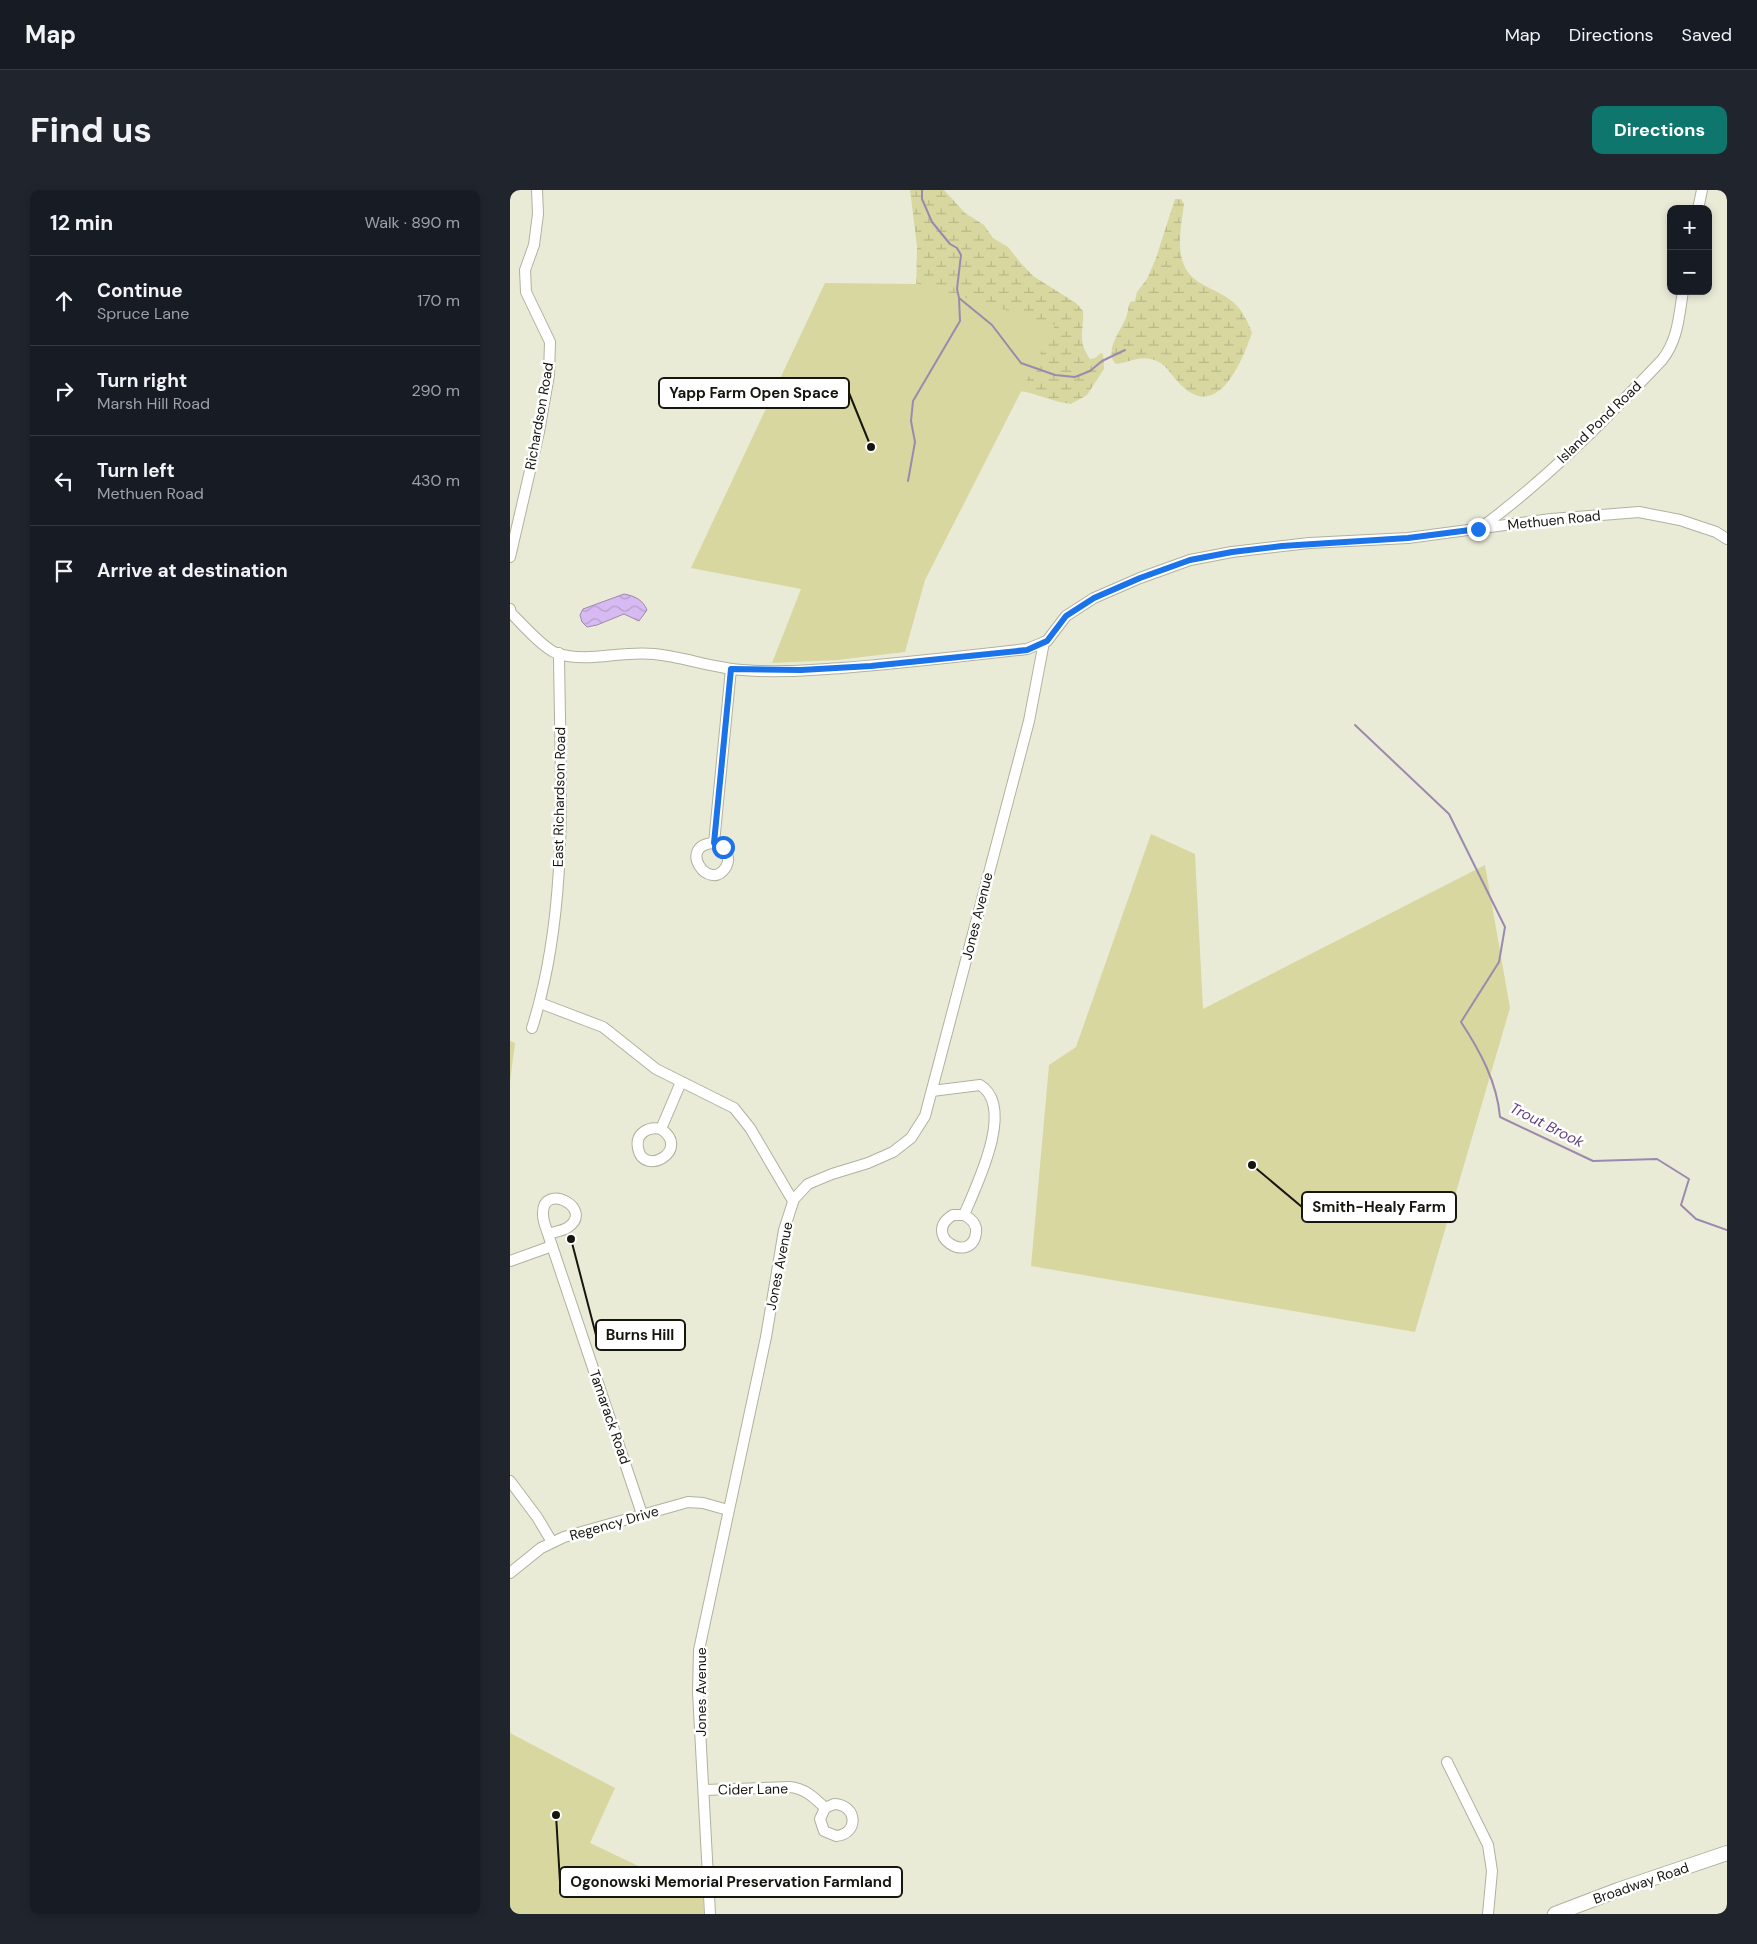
<!DOCTYPE html>
<html lang="en">
<head>
<meta charset="utf-8">
<style>
	:root { --surface:#171b24; --page:#20242c; --text:#f1f3f6; --muted:#9ea1a6; --line:#363941; --accent:#0f766e }
	body { margin:0; font-family:"DM Sans",sans-serif; background:var(--page); color:var(--text) }
	.controls { position:absolute; right:15px; top:15px; display:grid; overflow:hidden; border-radius:10px; box-shadow:0 2px 8px #0003 }
	.controls button { width:45px; height:45px; display:grid; place-items:center; padding:0; border:0; border-bottom:1px solid var(--line); background:var(--surface); color:var(--text); font:25px sans-serif }
	.stop { position:absolute; width:15px; height:15px; margin:-11px; border:4px solid #1a73e8; border-radius:50%; background:#fff }
	.stop.end { background:#1a73e8; border-color:#fff; box-shadow:0 1px 5px #0008 }
	.list { margin:0; padding:0; list-style:none }
	h2 { display:flex; justify-content:space-between; align-items:center; height:65px; margin:0; padding:0 20px; font-size:21px }
	h2 small { font-size:16px; font-weight:400; color:var(--muted) }
	.list li { display:grid; grid-template-columns:32px 1fr auto; gap:15px; align-items:center; box-sizing:border-box; height:90px; padding:0 20px; border-top:1px solid var(--line) }
	.list b { display:block; font-size:19px; white-space:nowrap }
	.list p { margin:0; font-size:16px; white-space:nowrap; color:var(--muted) }
	.list em { font-size:16px; font-style:normal; color:var(--muted) }
	.icon { flex:none; width:28px; height:28px; fill:none; stroke:currentColor; stroke-width:2; stroke-linecap:round; stroke-linejoin:round }
	.map { position:relative; flex:none; width:1217px; height:1724px; overflow:hidden; border-radius:10px }
	header { display:flex; align-items:center; gap:30px; box-sizing:border-box; height:70px; padding:0 25px; background:var(--surface); border-bottom:1px solid var(--line) }
	header strong { font-size:24px }
	nav { display:flex; gap:28px; margin-inline-start:auto; font-size:18px }
	.intro { display:flex; align-items:center; justify-content:space-between; box-sizing:border-box; height:120px; padding:0 30px }
	h1 { margin:0; font-size:35px }
	.button { padding:12px 22px; border-radius:10px; background:var(--accent); color:#fff; font-size:18px; font-weight:700 }
	main { display:flex; gap:30px; padding:0 30px }
	aside { flex:1; background:var(--surface); border-radius:10px; box-shadow:0 2px 8px #0003 }
	.map>svg:first-child { display:block }
	.wetland { fill:url(#wetland-marsh) }
	.park { fill:#d7d79f }
	.water { fill:url(#water-waves); stroke:#9c89ad }
	.lines { fill:none; stroke-linecap:round; stroke-linejoin:round }
	.stream { stroke:#9c89ad; stroke-width:2 }
	.minor-casing { stroke:#b1b19f; stroke-width:12 }
	.major-casing { stroke:#b1b19f; stroke-width:16 }
	.minor { stroke:#fff; stroke-width:10 }
	.major { stroke:#fff; stroke-width:14 }
	.route { stroke:#1a73e8; stroke-width:6 }
	.labels { text-anchor:middle; dominant-baseline:central; stroke-width:5; stroke-linejoin:round; paint-order:stroke }
	.street-label { font-size:14px; fill:#16160f; stroke:#fff }
	.water-label { font-size:15px; font-style:italic; fill:#644082; stroke:#fff }
	.leader { fill:none; stroke:#16160f; stroke-width:2 }
	.callout-dot { fill:#16160f; stroke:#fff; stroke-width:2 }
	.callout { fill:#fff; stroke:#16160f; stroke-width:2 }
	.callout-label { font-size:15px; text-anchor:middle; font-weight:bold; fill:#16160f }
</style>
</head>
<body>
<header>
<strong>Map</strong>
<nav><a>Map</a><a>Directions</a><a>Saved</a></nav>
</header>
<div class="intro"><h1>Find us</h1><a class="button">Directions</a></div>
<main>
<aside>
<h2>12 min<small>Walk · 890 m</small></h2>
<ul class="list">
<li><svg class="icon" aria-label="ahead" viewBox="0 0 24 24"><path d="M12 20V5M6 11l6-6 6 6"/></svg><div><b>Continue</b><p>Spruce Lane</p></div><em>170 m</em></li>
<li><svg class="icon" aria-label="right" viewBox="0 0 24 24"><path d="M7 20v-9h11M14 6l5 5-5 5"/></svg><div><b>Turn right</b><p>Marsh Hill Road</p></div><em>290 m</em></li>
<li><svg class="icon" aria-label="left" viewBox="0 0 24 24"><path d="M17 20v-9H6M10 6l-5 5 5 5"/></svg><div><b>Turn left</b><p>Methuen Road</p></div><em>430 m</em></li>
<li><svg class="icon" aria-label="arrive" viewBox="0 0 24 24"><path d="M6 21V4h12l-3 4 3 4H6"/></svg><div><b>Arrive at destination</b></div></li>
</ul>
</aside>
<div class="map">
<svg width="1217" height="1724" viewBox="0 0 1217 1724">
	<defs>
		<pattern id="wetland-marsh" width="20" height="14" patternUnits="userSpaceOnUse" patternTransform="scale(1.25)"><rect width="20" height="14" fill="#d7d79f"/><path d="M1 5h8M5 5V1M11 12h8M15 12V8" fill="none" stroke="#b8b888"/></pattern>
		<pattern id="water-waves" width="16" height="10" patternUnits="userSpaceOnUse" patternTransform="scale(1.25)"><rect width="16" height="10" fill="#d6baf1"/><path d="M0 5q4-4 8 0t8 0" fill="none" stroke="#b79fcd"/></pattern>
	</defs>
	<rect width="100%" height="100%" fill="#eaebd7"/>
	<!-- wetland -->
	<g class="wetland">
		<path d="M400,0H434L455,23L474,35L483,48L498,57L509,71L523,86L566,113L573,121C574,141 567,151 580,169L585,168L591,163L593,164L594,179L577,205L561,214L549,212L517,202L501,200L406,108L407,56Z"/>
		<path d="M665,9H671L674,14C672,30 668,49 671,65C677,97 704,95 724,113C732,120 738,132 742,143C732,171 708,232 671,195C663,188 657,175 647,171C632,164 620,172 606,174C593,162 611,140 616,128C618,123 618,117 620,112L625,111L627,102L637,89L646,68Z"/>
	</g>
	<!-- park -->
	<g class="park">
		<polygon points="315,93 409,94 545,135 415,390 395,462 327,470 262,473 291,399 181,378"/>
		<polygon points="641,644 685,664 693,819 975,675 1000,818 905,1142 521,1076 539,875 566,857"/>
		<polygon points="0,851 5,853 0,892"/>
		<polygon points="0,1543 105,1598 80,1653 181,1701 187,1701 192,1695 194,1724 0,1724"/>
	</g>
	<!-- water -->
	<path class="water" d="M114,404C125,406 133,410 137,420L129,431L114,424L87,435L77,437L72,432L70,425L73,419Z"/>
	<g class="lines">
		<!-- stream -->
		<g class="stream">
			<polyline points="449,108 482,135 511,173 545,185 565,187 580,181 592,171 615,160"/>
			<polyline points="398,291 405,252 401,231 403,211 450,131 449,108 447,99 451,65 447,58 440,54 422,32 412,9 412,0"/>
			<path d="M845,535L939,624L995,737L989,772L951,832C970,861 987,892 990,927L1083,971L1147,969L1179,989L1171,1015L1186,1029L1217,1040"/>
		</g>
		<!-- minor casing -->
		<g class="minor-casing">
			<g id="minor">
				<polyline points="1188,19 1192,0"/>
				<path d="M969,339C1036,290 1095,230 1152,170C1168,150 1169,126 1173,101"/>
				<polyline points="0,367 29,242 39,185 40,152 16,102 15,80 24,55 28,24 27,0"/>
				<path d="M0,419L1,423C11,433 33,458 46,463C78,474 111,460 144,464C174,467 203,478 233,480C266,483 299,480 332,478C394,473 456,466 517,459L537,451L556,426L584,408L630,388L680,370L722,362L799,353L898,348L1041,329L1129,322L1170,330L1206,342L1217,349"/>
				<path d="M204,653C166,655 199,704 216,677C222,666 214,656 204,653L221,479"/>
				<polyline points="30,813 93,837 146,879 224,918 240,938 283,1011"/>
				<path d="M22,838C60,718 50,588 49,463"/>
				<path d="M422,901L470,895C506,917 466,996 454,1025C462,1029 467,1035 466,1043C461,1076 410,1045 443,1025H454"/>
				<path d="M151,939C182,960 133,988 128,958C125,943 139,936 151,939L171,892"/>
				<path d="M38,1044C44,1042 52,1041 57,1038C87,1019 31,990 33,1025C33,1031 36,1038 38,1044L132,1324"/>
				<polyline points="0,1071 42,1056"/>
				<polyline points="0,1291 27,1327 42,1352"/>
				<polyline points="0,1383 31,1358 54,1347 178,1312 193,1313 218,1320"/>
				<polyline points="937,1572 978,1655 982,1681 978,1724"/>
				<path d="M194,1600L279,1597C294,1598 304,1607 315,1618L324,1614C348,1615 349,1644 326,1646L314,1641L310,1629L315,1618"/>
				<polyline points="200,1724 188,1502 189,1460 256,1147 274,1040 284,1009 298,994 322,984 358,973 383,962 401,948 415,926 519,531 534,452"/>
			</g>
		</g>
		<!-- major casing -->
		<g class="major-casing">
			<polyline id="major" points="1045,1724 1108,1700 1217,1663"/>
		</g>
		<!-- minor -->
		<use href="#minor" class="minor"/>
		<!-- major -->
		<use href="#major" class="major"/>
	</g>
	<g class="lines">
		<!-- route -->
		<polyline class="route" points="213,657 204,653 221,479 291,480 361,476 517,460 537,451 556,426 584,408 630,388 680,370 722,362 772,356 898,348 968,339"/>
	</g>
	<g class="labels">
		<!-- street labels -->
		<g class="street-label">
			<text transform="translate(29 226) rotate(-80)">Richardson Road</text>
			<text transform="translate(1089 232) rotate(-44)">Island Pond Road</text>
			<text transform="translate(1044 330) rotate(-6)">Methuen Road</text>
			<text transform="translate(49 607) rotate(-89)">East Richardson Road</text>
			<text transform="translate(467 726) rotate(-76)">Jones Avenue</text>
			<text transform="translate(269 1076) rotate(-79)">Jones Avenue</text>
			<text transform="translate(100 1227) rotate(71)">Tamarack Road</text>
			<text transform="translate(104 1333) rotate(-16)">Regency Drive</text>
			<text transform="translate(191 1502) rotate(-90)">Jones Avenue</text>
			<text transform="translate(243 1599) rotate(-1)">Cider Lane</text>
			<text transform="translate(1131 1693) rotate(-19)">Broadway Road</text>
		</g>
		<!-- water labels -->
		<g class="water-label">
			<text transform="translate(1037 935) rotate(27)">Trout Brook</text>
		</g>
	</g>
	<!-- callouts -->
	<path class="leader" d="M361 257L339 203M742 975L792 1017M61 1049L86 1145M46 1625L50 1692"/>
	<g class="callout-dot">
		<circle cx="361" cy="257" r="5"/>
		<circle cx="742" cy="975" r="5"/>
		<circle cx="61" cy="1049" r="5"/>
		<circle cx="46" cy="1625" r="5"/>
	</g>
	<g class="callout">
		<rect x="149" y="188" width="190" height="30" rx="5"/>
		<rect x="792" y="1002" width="154" height="30" rx="5"/>
		<rect x="86" y="1130" width="89" height="30" rx="5"/>
		<rect x="50" y="1677" width="342" height="30" rx="5"/>
	</g>
	<g class="callout-label">
		<text x="244" y="208">Yapp Farm Open Space</text>
		<text x="869" y="1022">Smith-Healy Farm</text>
		<text x="130" y="1150">Burns Hill</text>
		<text x="221" y="1697">Ogonowski Memorial Preservation Farmland</text>
	</g>
</svg>
<div class="controls">
<button>+</button>
<button>−</button>
</div>
<div class="stop" style="left:213px;top:657px"></div>
<div class="stop end" style="left:968px;top:339px"></div>
</div>
</main>
</body>
</html>
